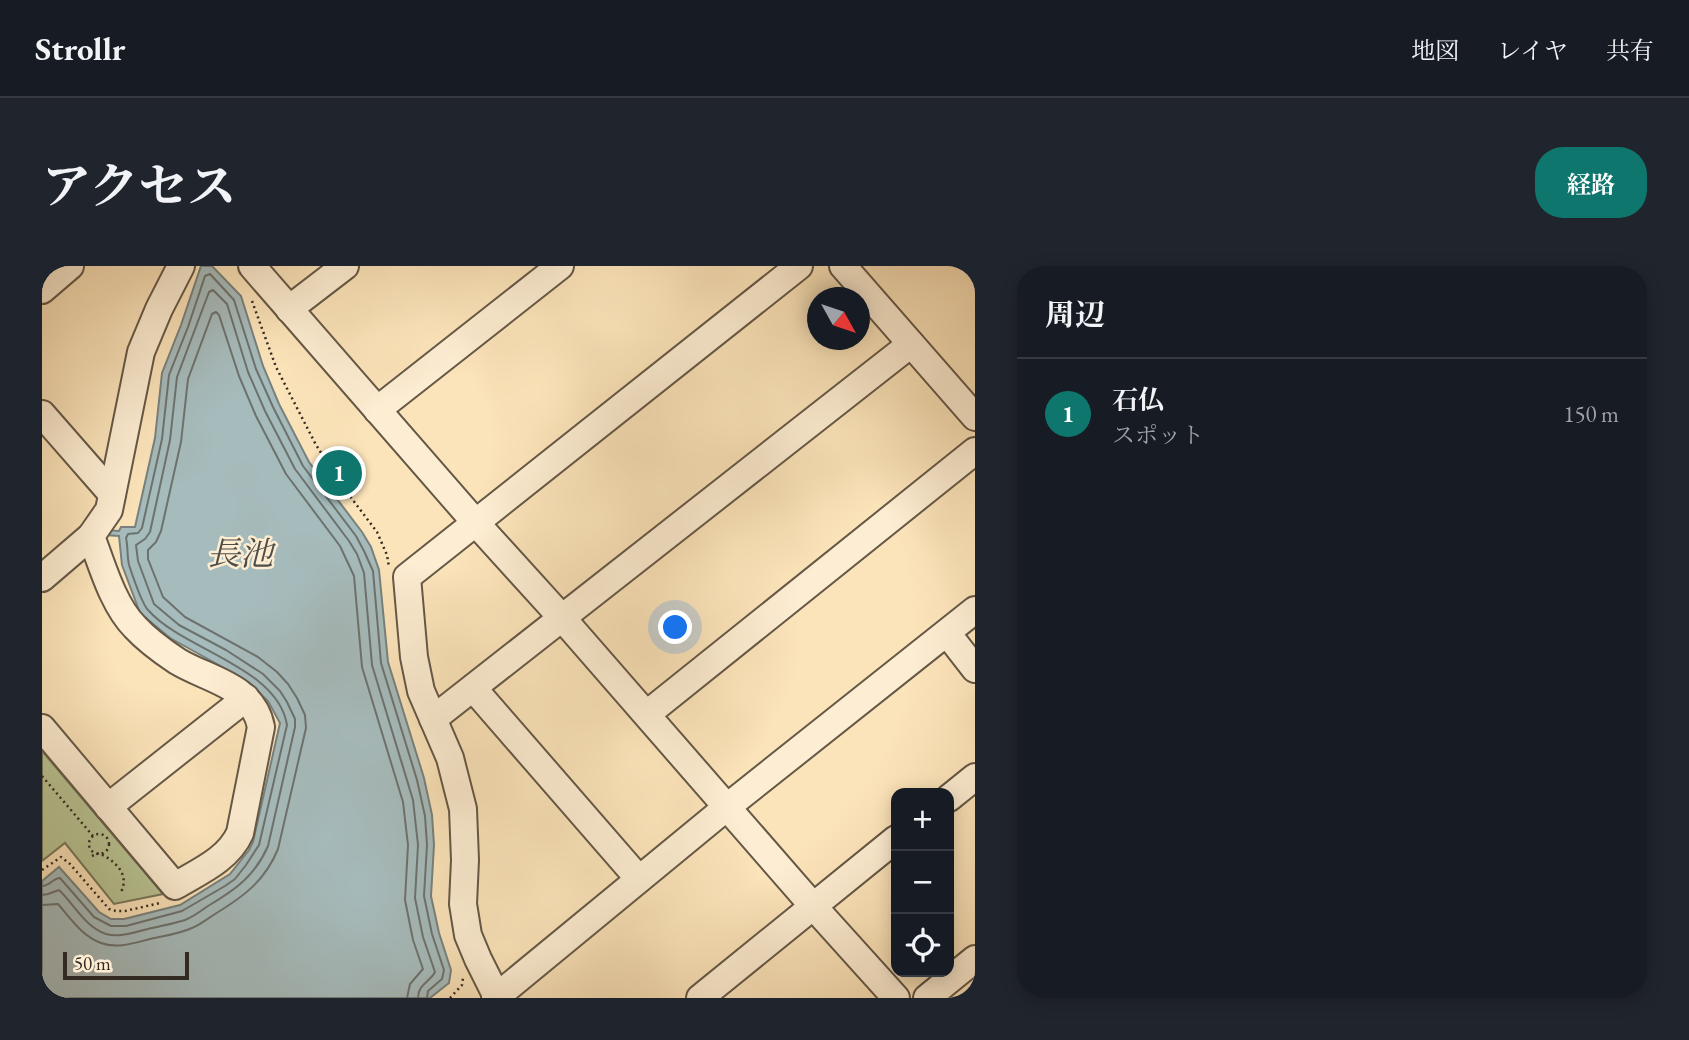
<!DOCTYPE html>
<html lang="ja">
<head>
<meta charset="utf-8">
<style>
	:root { --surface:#171b24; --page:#20242c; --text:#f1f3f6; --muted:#9ea1a6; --line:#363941; --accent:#0f766e }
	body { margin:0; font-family:"EB Garamond","Noto Serif JP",serif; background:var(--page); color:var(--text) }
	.controls { position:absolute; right:21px; bottom:21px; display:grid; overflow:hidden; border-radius:14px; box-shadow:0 4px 18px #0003 }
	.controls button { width:63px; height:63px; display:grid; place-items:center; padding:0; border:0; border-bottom:2px solid var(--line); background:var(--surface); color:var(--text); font:35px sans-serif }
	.compass { position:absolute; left:765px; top:21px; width:63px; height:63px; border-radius:50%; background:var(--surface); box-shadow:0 4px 18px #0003; rotate:130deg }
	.scale { position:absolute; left:21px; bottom:18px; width:126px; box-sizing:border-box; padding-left:7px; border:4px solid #332a21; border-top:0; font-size:19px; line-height:24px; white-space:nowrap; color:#332a21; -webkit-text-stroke:5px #fdedd2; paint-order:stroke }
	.you { position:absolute; left:634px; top:362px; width:24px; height:24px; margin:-18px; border:5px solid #fff; border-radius:50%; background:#1a73e8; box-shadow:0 0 0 10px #1a73e833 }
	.badge { display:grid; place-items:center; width:46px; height:46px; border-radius:50%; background:var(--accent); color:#fff; font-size:23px; font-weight:700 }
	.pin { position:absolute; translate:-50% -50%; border:4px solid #fff; box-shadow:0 2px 7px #0006 }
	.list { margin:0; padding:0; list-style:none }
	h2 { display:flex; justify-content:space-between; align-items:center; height:91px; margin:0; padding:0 28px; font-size:30px }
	h2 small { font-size:23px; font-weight:400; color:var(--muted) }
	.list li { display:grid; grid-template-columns:46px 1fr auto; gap:21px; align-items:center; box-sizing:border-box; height:112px; padding:0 28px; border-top:2px solid var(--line) }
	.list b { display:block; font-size:26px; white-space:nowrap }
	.list p { margin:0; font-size:23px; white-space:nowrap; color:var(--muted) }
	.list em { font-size:23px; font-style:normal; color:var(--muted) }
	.icon { flex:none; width:38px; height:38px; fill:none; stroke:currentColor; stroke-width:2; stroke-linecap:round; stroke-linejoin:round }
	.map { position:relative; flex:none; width:933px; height:732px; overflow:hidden; border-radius:28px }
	header { display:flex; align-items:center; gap:42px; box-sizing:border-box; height:98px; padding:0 35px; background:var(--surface); border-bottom:2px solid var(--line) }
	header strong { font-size:33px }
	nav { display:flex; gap:38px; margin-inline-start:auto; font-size:24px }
	.intro { display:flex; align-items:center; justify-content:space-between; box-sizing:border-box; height:168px; padding:0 42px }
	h1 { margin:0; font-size:49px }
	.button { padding:18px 32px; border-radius:28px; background:var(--accent); color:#fff; font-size:24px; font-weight:700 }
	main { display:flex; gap:42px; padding:0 42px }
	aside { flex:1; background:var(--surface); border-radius:28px; box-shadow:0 4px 18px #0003 }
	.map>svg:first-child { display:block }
	.green { fill:#b9c595; stroke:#76785b; stroke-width:2 }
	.water { fill:#a6bbbc; stroke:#78817e; stroke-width:2 }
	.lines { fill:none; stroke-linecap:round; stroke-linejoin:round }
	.shore { stroke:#6c726e; stroke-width:2 }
	.minor-casing { stroke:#655847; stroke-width:30 }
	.path { stroke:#332a21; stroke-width:2.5; stroke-dasharray:2 3.5; stroke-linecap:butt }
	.minor { stroke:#fdedd2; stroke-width:26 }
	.labels { text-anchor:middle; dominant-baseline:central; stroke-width:5; stroke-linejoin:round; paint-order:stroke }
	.water-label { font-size:33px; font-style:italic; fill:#504e48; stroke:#fdedd2 }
</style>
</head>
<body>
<header>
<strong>Strollr</strong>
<nav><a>地図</a><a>レイヤ</a><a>共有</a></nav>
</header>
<div class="intro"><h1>アクセス</h1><a class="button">経路</a></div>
<main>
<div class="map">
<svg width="933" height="732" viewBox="0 0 933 732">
	<rect width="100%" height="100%" fill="#fce4ba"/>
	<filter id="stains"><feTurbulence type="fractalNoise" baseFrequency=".00286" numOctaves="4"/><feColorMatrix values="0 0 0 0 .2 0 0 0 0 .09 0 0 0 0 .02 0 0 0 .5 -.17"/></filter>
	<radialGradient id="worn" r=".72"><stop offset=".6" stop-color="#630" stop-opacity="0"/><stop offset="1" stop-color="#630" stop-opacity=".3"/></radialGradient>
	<!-- green -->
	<polygon class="green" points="0,485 121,628 72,638 23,577 0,595"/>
	<!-- water -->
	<polygon class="water" points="159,0 170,0 199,30 221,100 237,138 267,196 320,266 329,281 337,304 346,396 382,512 390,549 392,579 389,630 397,667 409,704 407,717 388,732 0,732 0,615 17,601 57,646 69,653 82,653 138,639 188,608 207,584 211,576 238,457 226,435 202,413 128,372 98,347 80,299 77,270 63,269 63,264 77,265 79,261 93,261 113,172 120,107 139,59"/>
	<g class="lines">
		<!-- shore -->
		<g class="shore">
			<path d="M0,620C8,620 11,612 18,612L52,651L69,660H84L140,645L183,620L193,613L204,599L217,579L245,459C236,401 141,384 106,344C100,338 90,308 87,299C85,290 86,280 84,272L86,268L96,267L100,262L120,173L127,109L146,61L163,10L168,8L192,34L214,103L231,141L261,200L314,270L322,285L331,305L339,397L375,514L383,550L385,579L382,630L390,668L402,704L400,713L386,725L385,732"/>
			<path d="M0,629L6,628L17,624C32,638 43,661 64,668C77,672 93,666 106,663C118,660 131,658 143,654C151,651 159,645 166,640C193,624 213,610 226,580L253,461V453L245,436L238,425L221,408L184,384L137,359L112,338L96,295L94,279L103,273L108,266L128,174L135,111L167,26L171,24L185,38L206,106L223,145L253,203L307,275L315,288L322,307L330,399L371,534L376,579L373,632L381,671L393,706C388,716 376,718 376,732"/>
			<path d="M0,639L16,638C29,653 40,670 59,677C75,683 92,677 108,673C121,670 137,668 150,662C158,659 165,653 173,648C201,631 223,615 236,583L264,462L263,449L255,432L246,418L235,406L216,391L143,351L121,331L106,293V284L114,276L119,265L139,176L146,113L170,48L174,46L177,49L197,110L214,150L244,208L298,280L312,310L320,401L361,536L366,579L363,634L371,674L381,703L368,718L365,732"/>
		</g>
		<!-- minor casing -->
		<g class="minor-casing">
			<g id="minor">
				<polyline points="210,0 433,256 521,353 771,640 854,732"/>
				<polyline points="801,0 933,151"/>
				<polyline points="0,24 28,0"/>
				<polyline points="247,43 303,0"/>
				<polyline points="335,144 518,0"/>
				<polyline points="0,148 70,228"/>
				<polyline points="0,312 49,270 67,244 99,86 117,43 139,0"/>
				<polyline points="905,367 933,403"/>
				<polyline points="431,422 597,613"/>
				<polyline points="605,448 933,185"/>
				<polyline points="391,453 869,78"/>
				<path d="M0,462L133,620C156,606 186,594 198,567L219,461C211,419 166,414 135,395C120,385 105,374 93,361C71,339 60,299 49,270"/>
				<polyline points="907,532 933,511"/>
				<polyline points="66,541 204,432"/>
				<polyline points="455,731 436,693 426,669 421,638 423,594 421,543 408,492 379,425 372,391 365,311 757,0"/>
				<polyline points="453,732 685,541 933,344"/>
				<polyline points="658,732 854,573"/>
				<polyline points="885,732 933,693"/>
			</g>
		</g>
		<!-- path -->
		<g class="path">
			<polyline points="210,35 234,101 273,177 295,213 335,266 345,289 347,301"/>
			<polyline points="0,510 51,570"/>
			<circle cx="57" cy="578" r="10"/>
			<path d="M50,590L57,587C73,595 88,608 79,626"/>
			<polyline points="0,604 19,591 28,598 67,643 74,645 83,645 118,637"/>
			<polyline points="408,732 420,719 421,712"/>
		</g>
		<!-- minor -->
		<use href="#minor" class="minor"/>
	</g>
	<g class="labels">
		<!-- water labels -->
		<g class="water-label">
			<text x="198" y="287">長池</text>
		</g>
	</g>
	<rect width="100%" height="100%" filter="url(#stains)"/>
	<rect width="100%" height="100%" fill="url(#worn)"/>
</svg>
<div class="controls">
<button>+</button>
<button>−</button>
<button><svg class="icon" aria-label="locate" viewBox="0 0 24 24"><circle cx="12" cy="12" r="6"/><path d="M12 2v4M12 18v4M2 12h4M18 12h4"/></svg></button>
</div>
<svg class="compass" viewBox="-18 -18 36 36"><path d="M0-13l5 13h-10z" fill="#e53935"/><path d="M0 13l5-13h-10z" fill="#9ea1a6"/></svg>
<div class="scale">50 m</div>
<div class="you"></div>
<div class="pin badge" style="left:297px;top:207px">1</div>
</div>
<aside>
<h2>周辺<small></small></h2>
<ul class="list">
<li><span class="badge">1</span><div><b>石仏</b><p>スポット</p></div><em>150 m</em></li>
</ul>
</aside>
</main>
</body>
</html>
